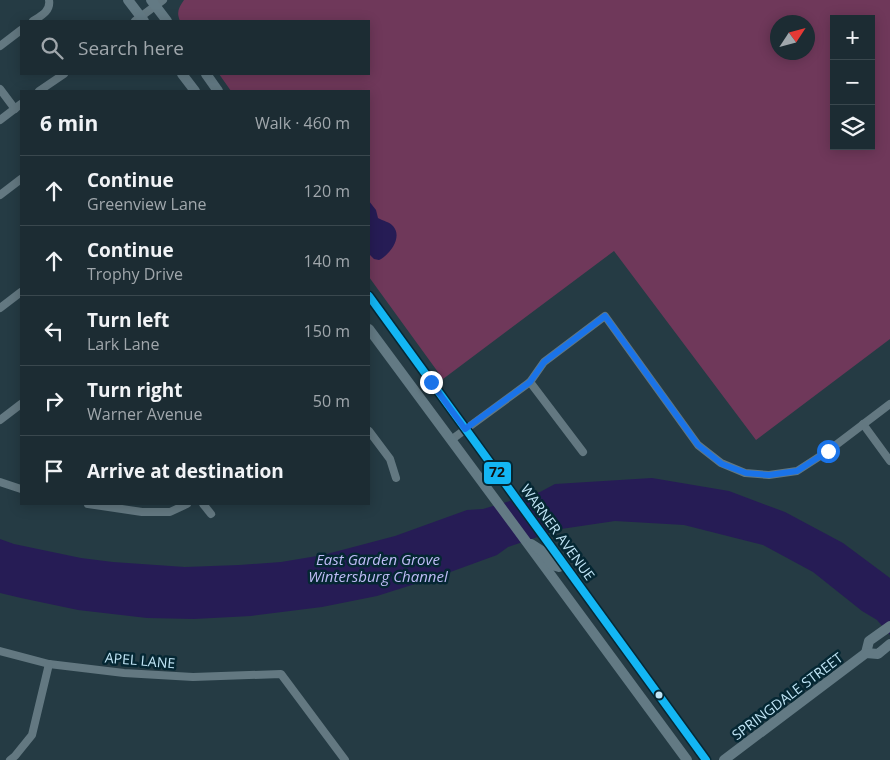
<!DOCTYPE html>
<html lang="en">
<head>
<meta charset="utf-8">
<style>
	:root { --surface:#1c2c33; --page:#25343b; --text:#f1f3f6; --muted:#a0a7ac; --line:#3a484e }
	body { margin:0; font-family:"Open Sans",sans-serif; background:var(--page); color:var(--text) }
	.controls { position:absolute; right:15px; top:15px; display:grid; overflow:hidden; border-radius:0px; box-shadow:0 2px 12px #0003 }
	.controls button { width:45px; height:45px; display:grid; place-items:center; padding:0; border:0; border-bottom:1px solid var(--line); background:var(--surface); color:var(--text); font:25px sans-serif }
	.compass { position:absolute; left:770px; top:15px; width:45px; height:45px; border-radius:50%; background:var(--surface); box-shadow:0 2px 12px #0003; rotate:54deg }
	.stop { position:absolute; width:15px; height:15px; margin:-11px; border:4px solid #1a73e8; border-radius:50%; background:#fff }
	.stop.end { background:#1a73e8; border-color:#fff; box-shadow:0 1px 5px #0008 }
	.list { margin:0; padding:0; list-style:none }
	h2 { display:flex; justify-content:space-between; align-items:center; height:65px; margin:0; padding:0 20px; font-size:21px }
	h2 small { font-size:16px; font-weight:400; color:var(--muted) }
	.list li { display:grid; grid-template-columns:32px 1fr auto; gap:15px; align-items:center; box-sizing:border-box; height:70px; padding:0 20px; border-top:1px solid var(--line) }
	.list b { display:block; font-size:19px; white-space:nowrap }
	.list p { margin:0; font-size:16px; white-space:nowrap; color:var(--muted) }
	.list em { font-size:16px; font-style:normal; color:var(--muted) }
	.icon { flex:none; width:28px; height:28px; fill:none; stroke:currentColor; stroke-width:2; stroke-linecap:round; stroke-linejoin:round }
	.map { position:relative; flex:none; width:890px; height:760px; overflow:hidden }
	.search { position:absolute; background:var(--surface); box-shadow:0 2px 12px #0003; left:20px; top:20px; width:350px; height:55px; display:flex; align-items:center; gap:12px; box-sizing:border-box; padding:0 18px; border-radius:0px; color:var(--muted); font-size:19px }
	.panel { position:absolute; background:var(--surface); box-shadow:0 2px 12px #0003; left:20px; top:90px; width:350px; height:415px; border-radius:0px }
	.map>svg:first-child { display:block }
	.green { fill:#6f385a; fill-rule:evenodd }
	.water { fill:#261c55 }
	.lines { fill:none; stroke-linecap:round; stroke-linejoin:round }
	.minor { stroke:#637881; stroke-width:8 }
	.major { stroke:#637a84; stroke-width:10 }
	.bus-1-casing { stroke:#052733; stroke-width:11 }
	.bus-1 { stroke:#13b6f4; stroke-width:8 }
	.route { stroke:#1a73e8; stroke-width:6 }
	.bus-dot { fill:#c1e5f6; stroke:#052733; stroke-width:2 }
	.labels { text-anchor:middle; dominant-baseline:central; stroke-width:5; stroke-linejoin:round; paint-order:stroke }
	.street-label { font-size:14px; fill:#c1e5f6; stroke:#052733 }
	.water-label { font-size:15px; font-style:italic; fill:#bfbcf6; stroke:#052733 }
	.line-badge { stroke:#052733; stroke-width:2 }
	.pale-badge-label { font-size:14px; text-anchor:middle; font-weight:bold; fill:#111 }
</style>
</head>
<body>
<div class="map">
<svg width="890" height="760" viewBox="0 0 890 760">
	<rect width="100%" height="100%" fill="#253b44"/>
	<!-- green -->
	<path class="green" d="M184,0H890V339L756,440L614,251L443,379L369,277V91H231L219,74H369V21H180C176,12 179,7 184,0ZM834,19H871V146H834ZM778,22H808V52H778Z"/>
	<!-- water -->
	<g class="water">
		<path d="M369,201L376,210L378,218C383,221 390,222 393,226C403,237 390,255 379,260L374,259L369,254Z"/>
		<polygon points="652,478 729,491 785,512 843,543 890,578 890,635 877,620 862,611 813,572 763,545 684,525 615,521 561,529 508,547 497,555 434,578 377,596 322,607 251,616 194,619 147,618 78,610 21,598 0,593 0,539 14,544 81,558 113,562 185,567 239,565 281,562 323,555 395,536 467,510 483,509 540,492 555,484"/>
	</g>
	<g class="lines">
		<!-- minor -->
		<g class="minor">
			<path d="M33,21C41,16 51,11 49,0"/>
			<polyline points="135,21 163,0"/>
			<polyline points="0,46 21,30"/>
			<polyline points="0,89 15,109"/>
			<polyline points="39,91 64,74"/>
			<polyline points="0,120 21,104"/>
			<polyline points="0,195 21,179"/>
			<polyline points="0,308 21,292"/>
			<polyline points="530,382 583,452"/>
			<polyline points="0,420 21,404"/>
			<polyline points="863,424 890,461"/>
			<polyline points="369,431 390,459 396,478"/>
			<polyline points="451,440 530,382 544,362 605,316 698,445 721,463 745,473 769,475 797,471 828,451 890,404"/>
			<polyline points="0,482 21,489"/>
			<polyline points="88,504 142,512 170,512 187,504"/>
			<polyline points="203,504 211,514"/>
			<polyline points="0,651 49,664 124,673 193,677 281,674 345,760"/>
			<polyline points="10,760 15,756 32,735 49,664"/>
		</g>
		<!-- major -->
		<g class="major">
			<polyline points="128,0 144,21"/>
			<polyline points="151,0 167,21"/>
			<polyline points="182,74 195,91"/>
			<polyline points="206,74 218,91"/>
			<polyline points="369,296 706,760"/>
			<polyline points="369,329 497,502 687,760"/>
			<polyline points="531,544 542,551 552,565 559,567 564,564"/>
			<polyline points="866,653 869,641 890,626"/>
			<polyline points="724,760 866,653 878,654 890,644"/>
		</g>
		<!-- bus-1 casing -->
		<g class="bus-1-casing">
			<polyline id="bus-1" points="369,296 706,760"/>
		</g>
		<!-- bus-1 -->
		<use href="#bus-1" class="bus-1"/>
	</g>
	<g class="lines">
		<!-- route -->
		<polyline class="route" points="431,382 465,429 530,382 544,362 605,316 698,445 722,464 746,473 769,475 797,471 828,451"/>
	</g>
	<!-- markers -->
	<circle class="bus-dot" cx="659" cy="695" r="4.5"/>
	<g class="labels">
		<!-- street labels -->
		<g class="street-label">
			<text transform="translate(558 532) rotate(54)">WARNER AVENUE</text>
			<text transform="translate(140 660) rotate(5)">APEL LANE</text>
			<text transform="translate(787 696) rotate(-37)">SPRINGDALE STREET</text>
		</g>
		<!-- water labels -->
		<g class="water-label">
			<text x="378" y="559">East Garden Grove<tspan x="378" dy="17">Wintersburg Channel</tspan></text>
		</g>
	</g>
	<rect class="line-badge" x="483" y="461" width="29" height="24" rx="5" fill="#13b6f4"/>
	<g class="pale-badge-label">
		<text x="497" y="477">72</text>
	</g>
</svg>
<div class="controls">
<button>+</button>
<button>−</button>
<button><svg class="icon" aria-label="layers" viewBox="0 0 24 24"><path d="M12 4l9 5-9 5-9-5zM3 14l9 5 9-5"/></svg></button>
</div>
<svg class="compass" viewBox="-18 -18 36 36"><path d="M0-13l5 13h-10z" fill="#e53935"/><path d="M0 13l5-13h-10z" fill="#a0a7ac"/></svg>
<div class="stop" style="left:828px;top:451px"></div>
<div class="stop end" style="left:431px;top:382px"></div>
<div class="search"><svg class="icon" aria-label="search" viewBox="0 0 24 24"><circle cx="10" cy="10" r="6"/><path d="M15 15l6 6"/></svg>Search here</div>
<section class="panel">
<h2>6 min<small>Walk · 460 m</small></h2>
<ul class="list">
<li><svg class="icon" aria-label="ahead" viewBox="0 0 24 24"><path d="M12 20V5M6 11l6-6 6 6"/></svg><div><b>Continue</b><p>Greenview Lane</p></div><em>120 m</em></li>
<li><svg class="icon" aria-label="ahead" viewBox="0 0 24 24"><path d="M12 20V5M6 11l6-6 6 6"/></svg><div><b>Continue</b><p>Trophy Drive</p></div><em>140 m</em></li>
<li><svg class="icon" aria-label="left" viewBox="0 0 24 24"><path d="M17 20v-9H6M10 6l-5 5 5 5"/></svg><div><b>Turn left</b><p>Lark Lane</p></div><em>150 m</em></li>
<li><svg class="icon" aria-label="right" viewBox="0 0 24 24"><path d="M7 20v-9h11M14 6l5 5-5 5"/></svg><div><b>Turn right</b><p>Warner Avenue</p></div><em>50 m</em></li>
<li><svg class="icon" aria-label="arrive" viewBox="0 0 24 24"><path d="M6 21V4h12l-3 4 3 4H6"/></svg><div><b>Arrive at destination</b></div></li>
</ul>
</section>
</div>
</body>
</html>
